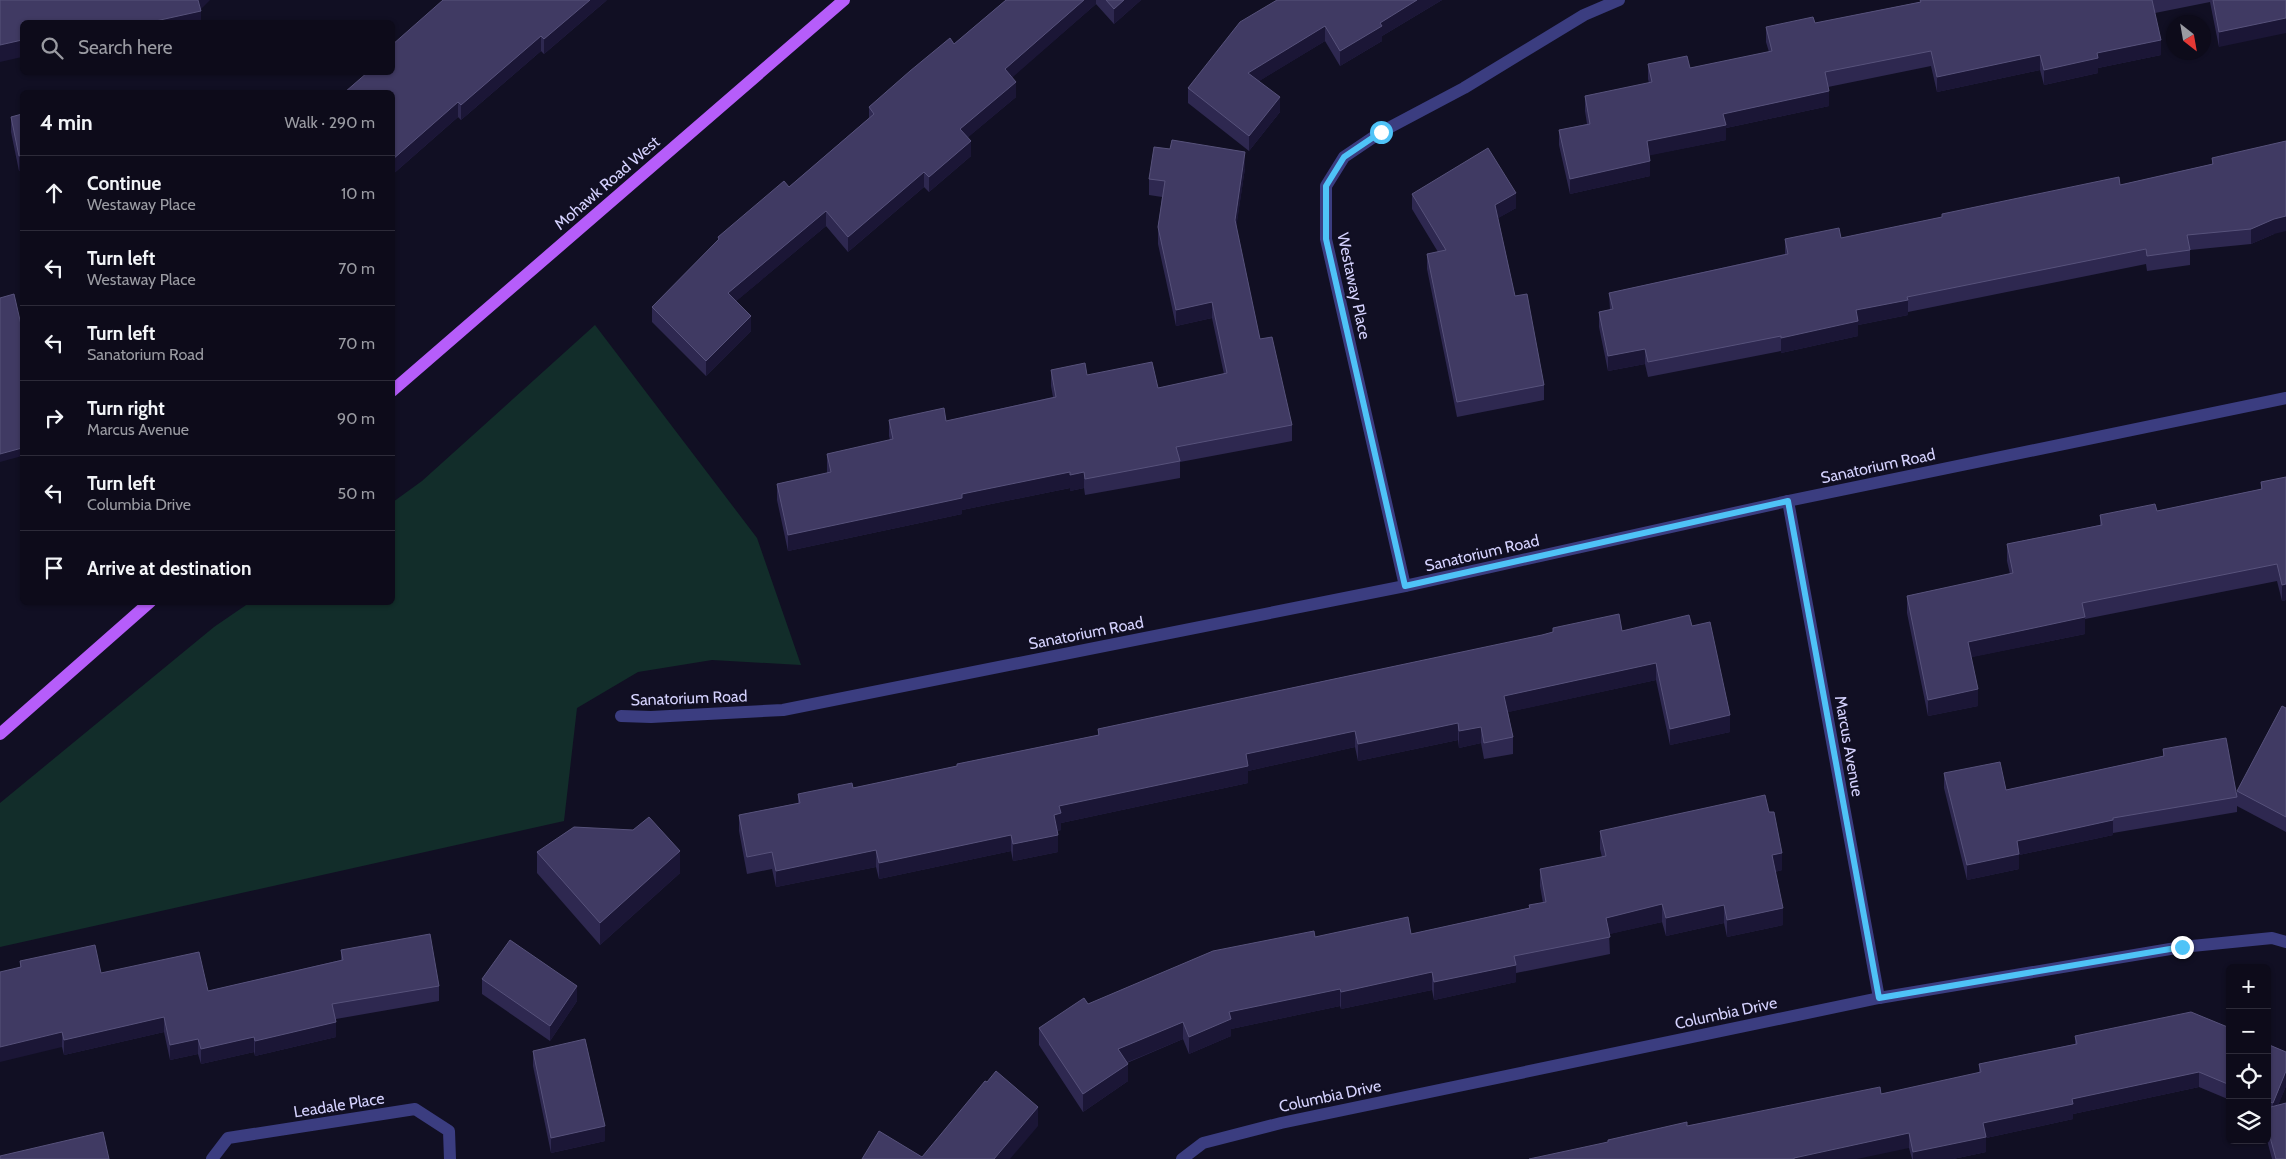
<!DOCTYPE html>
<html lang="en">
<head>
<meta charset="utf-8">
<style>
	:root { --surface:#0d0b1a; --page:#1b1927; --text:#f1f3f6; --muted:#9a9ba2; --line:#2d2b39 }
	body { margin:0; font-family:Cabin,sans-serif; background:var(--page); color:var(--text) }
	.controls { position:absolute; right:15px; bottom:15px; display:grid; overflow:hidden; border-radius:8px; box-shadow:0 1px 4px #0004 }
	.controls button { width:45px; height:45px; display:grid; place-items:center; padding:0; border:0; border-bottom:1px solid var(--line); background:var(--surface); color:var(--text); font:25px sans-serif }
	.compass { position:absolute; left:2166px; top:15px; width:45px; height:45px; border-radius:50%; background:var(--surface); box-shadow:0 1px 4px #0004; rotate:149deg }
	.stop { position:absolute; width:15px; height:15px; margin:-11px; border:4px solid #4fc3f7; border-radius:50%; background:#fff }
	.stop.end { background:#4fc3f7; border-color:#fff; box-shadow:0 1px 5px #0008 }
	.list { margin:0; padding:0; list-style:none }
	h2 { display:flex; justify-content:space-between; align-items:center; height:65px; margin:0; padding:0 20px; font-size:21px }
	h2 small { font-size:16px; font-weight:400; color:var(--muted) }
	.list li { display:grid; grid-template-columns:32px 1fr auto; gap:15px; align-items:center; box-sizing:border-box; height:75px; padding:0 20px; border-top:1px solid var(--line) }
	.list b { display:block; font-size:19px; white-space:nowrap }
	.list p { margin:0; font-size:16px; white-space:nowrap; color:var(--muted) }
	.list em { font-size:16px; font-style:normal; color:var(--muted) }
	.icon { flex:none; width:28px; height:28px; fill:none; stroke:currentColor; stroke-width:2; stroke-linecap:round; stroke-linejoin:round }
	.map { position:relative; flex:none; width:2286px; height:1159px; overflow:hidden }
	.search { position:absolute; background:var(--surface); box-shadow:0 1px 4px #0004; left:20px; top:20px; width:375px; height:55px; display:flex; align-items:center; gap:12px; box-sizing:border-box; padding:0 18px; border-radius:8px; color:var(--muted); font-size:19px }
	.panel { position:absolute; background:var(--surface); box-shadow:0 1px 4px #0004; left:20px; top:90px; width:375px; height:515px; border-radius:8px }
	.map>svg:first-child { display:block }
	.green { fill:#122d2a }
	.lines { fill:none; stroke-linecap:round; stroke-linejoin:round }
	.minor { stroke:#3b3d80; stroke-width:12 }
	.major { stroke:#b65dfa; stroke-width:12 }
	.wall { fill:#2e2850 }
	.shaded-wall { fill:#1b1636 }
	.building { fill:#403a63; stroke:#57527b }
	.route { stroke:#4fc3f7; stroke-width:6 }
	.labels { text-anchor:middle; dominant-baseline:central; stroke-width:4; stroke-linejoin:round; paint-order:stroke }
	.street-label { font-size:16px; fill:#d5d2fe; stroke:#110f23 }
</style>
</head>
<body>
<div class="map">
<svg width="2286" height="1159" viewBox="0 0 2286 1159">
	<rect width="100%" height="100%" fill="#110f23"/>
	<!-- green -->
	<polygon class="green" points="595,325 757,538 801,665 712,660 638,672 577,708 564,821 0,947 0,803 214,627 249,603 392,602 393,502 422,481"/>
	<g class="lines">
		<!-- minor -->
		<g class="minor">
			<polyline points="1788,501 1879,998"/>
			<polyline points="1405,586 1326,239 1326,186 1344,157 1381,132 1464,88 1584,15 1619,0"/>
			<polyline points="621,716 651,717 783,710 1405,586 1788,501 2286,398"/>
			<polyline points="212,1159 228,1138 415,1109 449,1131 450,1159"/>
			<polyline points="1182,1159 1203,1143 1281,1123 1879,998 2182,947 2272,938 2286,942"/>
		</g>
		<!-- major -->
		<g class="major">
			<polyline points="392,391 844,0"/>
			<polyline points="0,734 150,602"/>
		</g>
	</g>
	<!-- wall -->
	<g class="wall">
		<polygon points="607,0 544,54 541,51 461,120 458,117 392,175 392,92"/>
		<polygon points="1006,0 1141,0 1114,24 1096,4 1012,77 1016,97 968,137 971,156 929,192 924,187 848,252 826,226 736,301 751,331 706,376 652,322 652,307 718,241 718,237 789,187 869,118 869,107 954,44"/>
		<polygon points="1277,0 1442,0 1382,36 1382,41 1340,66 1325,41 1259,81 1280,112 1249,151 1188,103 1188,88"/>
		<polygon points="1920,0 2286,0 2219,47 2210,2 2155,13 2161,55 2098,68 2098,73 2044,85 2040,70 1937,92 1931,66 1828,87 1829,106 1726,128 1726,140 1649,155 1650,176 1570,194 1559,145 1559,130 1587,124 1585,111 1585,96 1649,83 1648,79 1648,64 1690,68 1769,52 1766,42 1766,27 1815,23 1920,2"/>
		<polygon points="22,114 22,170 19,171 11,132 11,117"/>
		<polygon points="2212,158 2274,234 2251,244 2190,250 2190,265 2147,271 2146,264 1908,312 1908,315 1858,325 1858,336 1781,353 1781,351 1648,377 1645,364 1608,371 1599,327 1599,312 1610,310 1609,293 1785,254 1785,239 1841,238 1942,217 1942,214 2120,185 2212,164"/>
		<polygon points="1245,168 1236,227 1260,339 1292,425 1292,441 1180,462 1180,478 1085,495 1084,488 1070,491 1070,488 962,510 962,514 788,551 777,500 777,484 827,473 827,454 890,440 889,436 889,420 946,421 1053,397 1051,386 1051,370 1087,375 1158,388 1224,374 1212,318 1176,326 1158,244 1158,227 1162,197 1149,195 1149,179"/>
		<polygon points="1412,194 1516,208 1498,218 1515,296 1544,385 1544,400 1457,417 1427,269 1427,254 1438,252 1412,209"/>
		<polygon points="2286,477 2286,600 2282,601 2277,581 2085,619 2085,634 1971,657 1978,706 1928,716 1907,613 1907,596 2010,574 2007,561 2007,544 2100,525 2100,515 2157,511 2261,489 2261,482"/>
		<polygon points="1692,626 1730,732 1670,745 1656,680 1508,712 1513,737 1513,754 1484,759 1481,743 1459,748 1458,740 1358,761 1355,747 1248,771 1248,783 1061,823 1061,830 1057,831 1058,852 1013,861 1011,851 879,879 876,867 776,887 772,869 747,874 739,831 739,815 798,803 798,794 853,788 957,766 957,764 1098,735 1098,729 1542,635 1553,632 1553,628 1622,631"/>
		<polygon points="2286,708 2286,832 2237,806 2237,812 2113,833 2113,835 2019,855 2019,869 1967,880 1944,788 1944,773 2006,790 2163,756 2163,749 2237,793 2237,791"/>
		<polygon points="1769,812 1782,870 1775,872 1783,925 1727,937 1724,923 1666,936 1662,922 1609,934 1610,954 1516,973 1516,982 1434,1000 1432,990 1341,1009 1340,1006 1231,1029 1231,1036 1189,1054 1183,1039 1127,1063 1128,1081 1083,1112 1039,1045 1039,1028 1088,1004 1315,937 1411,934 1529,908 1529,905 1543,903 1540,886 1540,869 1602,857 1600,849 1600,831"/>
		<polygon points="537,852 680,873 600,945 537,873"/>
		<polygon points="341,950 439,986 439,1001 336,1019 336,1037 255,1056 254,1052 201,1064 198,1054 170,1060 164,1032 64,1055 62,1047 20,968 20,961 101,973 208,991 341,960"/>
		<polygon points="482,979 577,1001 550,1041 482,994"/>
		<polygon points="2230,1028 2230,1100 2199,1087 2073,1114 2073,1119 1986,1138 1986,1152 1953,1159 1912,1159 1909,1148 1608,1142 1608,1140 1687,1126 1881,1094 1979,1073 1979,1064 2075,1044 2075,1036"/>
		<polygon points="2267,1044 2286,1052 2286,1086 2278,1105 2286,1159 2272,1159 2267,1140"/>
		<polygon points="533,1051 605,1141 551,1153 533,1066"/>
	</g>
	<!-- shaded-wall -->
	<g class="shaded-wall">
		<polygon points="197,0 210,0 198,12 201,11 201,22 151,22"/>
		<polygon points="590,0 607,0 544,54 544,39"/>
		<polygon points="1084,0 1096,0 1096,4 1005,84 1005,69"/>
		<polygon points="1124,0 1141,0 1114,24 1114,9"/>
		<polygon points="1417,0 1442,0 1382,36 1382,41 1340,66 1340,51 1380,23"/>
		<polygon points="2286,18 2286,33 2219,47 2219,32"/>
		<polygon points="1325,26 1325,41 1248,88 1248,73"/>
		<polygon points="541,36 541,51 461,120 461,105"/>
		<polygon points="22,40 22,57 0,62 0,45"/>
		<polygon points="2161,40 2161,55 2098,68 2098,73 2044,85 2044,70 2097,53"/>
		<polygon points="2040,55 2040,70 1937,92 1937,77"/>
		<polygon points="1016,82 1016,97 960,144 960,129"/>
		<polygon points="1829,91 1829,106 1726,128 1726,140 1647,156 1647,141 1723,114"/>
		<polygon points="1280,97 1280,112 1249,151 1249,136"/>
		<polygon points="458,102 458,117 392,175 392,160"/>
		<polygon points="971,141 971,156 929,192 929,177"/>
		<polygon points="1245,152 1245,168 1235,236 1235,220"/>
		<polygon points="22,155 22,170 19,171 19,156"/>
		<polygon points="1650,161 1650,176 1570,194 1570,179"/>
		<polygon points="924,172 924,187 848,252 848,237"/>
		<polygon points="1516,193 1516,208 1495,220 1495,205"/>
		<polygon points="826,211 826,226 728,308 728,293"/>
		<polygon points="2286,216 2286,231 2274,234 2251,244 2251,229 2274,219"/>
		<polygon points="1908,300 1908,315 1858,325 1858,336 1781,353 1781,338 1856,310"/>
		<polygon points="1212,302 1212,318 1176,326 1176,310"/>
		<polygon points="751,316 751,331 706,376 706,361"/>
		<polygon points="1645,349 1645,364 1608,371 1608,356"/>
		<polygon points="22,448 22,456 0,462 0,454"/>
		<polygon points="1070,472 1070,488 962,510 962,514 788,551 788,535 962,494"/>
		<polygon points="1084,472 1084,488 1070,491 1070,475"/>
		<polygon points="2286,584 2286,600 2282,601 2282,585"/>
		<polygon points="2085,617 2085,634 1968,658 1968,642"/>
		<polygon points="1656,663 1656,680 1504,713 1504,696"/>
		<polygon points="1978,689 1978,706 1928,716 1928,700"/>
		<polygon points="1730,715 1730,732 1670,745 1670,729"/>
		<polygon points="1458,723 1458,740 1358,761 1358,744"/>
		<polygon points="1481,727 1481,743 1459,748 1459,731"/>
		<polygon points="1355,731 1355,747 1248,771 1248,783 1061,823 1061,830 1054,832 1054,815 1059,806 1246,754"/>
		<polygon points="2113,820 2113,835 2019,855 2019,869 1967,880 1967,865 2017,841"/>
		<polygon points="1011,835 1011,851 879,879 879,863"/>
		<polygon points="1058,835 1058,852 1013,861 1013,844"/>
		<polygon points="876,850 876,867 776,887 776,871"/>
		<polygon points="680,851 680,873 600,945 600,923"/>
		<polygon points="1782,853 1782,870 1772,873 1772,855"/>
		<polygon points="1662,904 1662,922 1606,935 1606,918"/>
		<polygon points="1724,905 1724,923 1666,936 1666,918"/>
		<polygon points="1783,908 1783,925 1727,937 1727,920"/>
		<polygon points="1516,965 1516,982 1434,1000 1434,982"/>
		<polygon points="1432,972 1432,990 1341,1009 1341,992"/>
		<polygon points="577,986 577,1001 550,1041 550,1026"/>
		<polygon points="1340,989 1340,1006 1231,1029 1231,1036 1189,1054 1189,1037 1229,1012"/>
		<polygon points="164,1017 164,1032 64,1055 64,1040"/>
		<polygon points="336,1022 336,1037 255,1056 255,1041"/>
		<polygon points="1183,1022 1183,1039 1118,1066 1118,1049"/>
		<polygon points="62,1032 62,1047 0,1062 0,1047"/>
		<polygon points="254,1037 254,1052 201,1064 201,1049"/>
		<polygon points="198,1039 198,1054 170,1060 170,1045"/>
		<polygon points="1128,1064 1128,1081 1083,1112 1083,1094"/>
		<polygon points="2286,1071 2286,1086 2273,1118 2273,1103"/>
		<polygon points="2199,1072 2199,1087 2073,1114 2073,1119 1986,1138 1986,1152 1953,1159 1913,1159 1913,1152 1983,1123 2072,1099"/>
		<polygon points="1038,1107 1038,1126 1010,1159 994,1159"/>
		<polygon points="605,1126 605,1141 551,1153 551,1138"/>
		<polygon points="1909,1133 1909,1148 1857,1159 1794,1159 1794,1158"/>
	</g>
	<!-- building -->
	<g class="building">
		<polygon points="0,0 198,0 201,11 151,22 22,22 22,40 0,45"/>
		<polygon points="443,0 590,0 544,39 541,36 461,105 458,102 392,160 392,92 345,92 368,72 392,72 392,45"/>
		<polygon points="1006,0 1084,0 1005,69 1016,82 960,129 971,141 929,177 924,172 848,237 826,211 728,293 751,316 706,361 652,307 719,239 718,237 784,181 789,187 874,114 869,107 910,71 950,38 954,44"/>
		<polygon points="1106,0 1124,0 1114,9"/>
		<polygon points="1277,0 1417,0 1380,23 1382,26 1340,51 1325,26 1248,73 1280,97 1249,136 1188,88 1240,22"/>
		<polygon points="1920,0 2152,0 2161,40 2097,53 2098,58 2044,70 2040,55 1937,77 1931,51 1825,72 1829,91 1723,114 1726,125 1647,141 1650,161 1570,179 1559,130 1590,124 1585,96 1652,82 1648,64 1687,56 1690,68 1772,51 1766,27 1813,17 1815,23 1921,2"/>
		<polygon points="2213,0 2286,0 2286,18 2219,32"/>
		<polygon points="22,114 22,155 19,156 11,117"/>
		<polygon points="1172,140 1245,152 1235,220 1260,339 1272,337 1292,425 1176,447 1180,461 1085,479 1084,472 1070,475 1070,472 962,494 962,498 788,535 777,484 831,472 827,454 893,439 889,420 944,408 946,421 1056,397 1051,370 1085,363 1087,375 1152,362 1158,388 1227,373 1212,302 1176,310 1158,227 1165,181 1149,179 1154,147 1170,149"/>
		<polygon points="2286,141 2286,216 2274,219 2251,229 2187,235 2190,250 2147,256 2146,249 1907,297 1908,300 1856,310 1858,321 1781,338 1781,336 1648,362 1645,349 1608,356 1599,312 1613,309 1609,293 1788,254 1785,239 1839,228 1841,238 1942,217 1942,214 2119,177 2120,185 2213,164 2212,158"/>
		<polygon points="1488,148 1516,193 1495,205 1515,296 1527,294 1544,385 1457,402 1427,254 1446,250 1412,194"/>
		<polygon points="14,294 22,329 22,448 0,454 0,298"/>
		<polygon points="2286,477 2286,584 2282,585 2277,564 2082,603 2085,617 1968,642 1978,689 1928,700 1907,596 2013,573 2007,544 2102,525 2100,515 2155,504 2157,511 2262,489 2261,482"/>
		<polygon points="1619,614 1622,631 1689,615 1692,626 1710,622 1730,715 1670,729 1656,663 1504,696 1513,737 1484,743 1481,727 1459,731 1458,723 1358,744 1355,731 1246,754 1248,766 1059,806 1061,813 1054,815 1058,835 1013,844 1011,835 879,863 876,850 776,871 772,852 747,857 739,815 800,803 798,794 852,783 853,788 957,766 957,764 1099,735 1098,729 1542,635 1553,632 1553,628"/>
		<polygon points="2282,706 2286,708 2286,817 2237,791"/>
		<polygon points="2226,738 2237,797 2113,818 2113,820 2017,841 2019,854 1967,865 1944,773 2000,762 2006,790 2164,756 2163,749"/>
		<polygon points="1765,795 1769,812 1774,812 1782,853 1772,855 1783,908 1727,920 1724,905 1666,918 1662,904 1606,918 1610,937 1514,956 1516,965 1434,982 1432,972 1341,992 1340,989 1229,1012 1231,1019 1189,1037 1183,1022 1118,1049 1128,1064 1083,1094 1039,1028 1084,998 1088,1004 1213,951 1314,931 1315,937 1408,917 1411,934 1530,908 1529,905 1546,902 1540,869 1606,856 1600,831"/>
		<polygon points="649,817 680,851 600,923 537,852 574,827 633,830"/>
		<polygon points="430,934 439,986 332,1004 336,1022 255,1041 254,1037 201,1049 198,1039 170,1045 164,1017 64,1040 62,1032 0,1047 0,972 21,967 20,961 95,945 101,973 199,952 208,991 343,960 341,950"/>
		<polygon points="510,940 577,986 550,1026 482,979"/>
		<polygon points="2191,1012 2230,1028 2230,1085 2199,1072 2072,1099 2073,1104 1983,1123 1986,1137 1913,1152 1909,1133 1794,1158 1794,1159 1529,1159 1608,1142 1608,1140 1687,1122 1687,1126 1880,1087 1881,1094 1981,1072 1979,1064 2077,1044 2075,1036"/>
		<polygon points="585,1039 605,1126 551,1138 533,1051"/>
		<polygon points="2267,1044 2286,1052 2286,1071 2273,1103 2267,1101"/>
		<polygon points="996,1071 1038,1107 994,1159 862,1159 879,1131 922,1157 985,1081 987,1082"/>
		<polygon points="2286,1103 2286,1159 2276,1159 2267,1126 2267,1108"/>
		<polygon points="103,1132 109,1159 0,1159 0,1156"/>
	</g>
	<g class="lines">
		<!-- route -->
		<polyline class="route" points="1381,132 1344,157 1326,186 1326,239 1405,586 1788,501 1879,998 2182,947"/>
	</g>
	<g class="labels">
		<!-- street labels -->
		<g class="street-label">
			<text transform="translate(607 183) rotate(-41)">Mohawk Road West</text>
			<text transform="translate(1354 286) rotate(78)">Westaway Place</text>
			<text transform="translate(1878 466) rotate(-12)">Sanatorium Road</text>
			<text transform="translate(1482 553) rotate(-13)">Sanatorium Road</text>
			<text transform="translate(1086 633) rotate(-11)">Sanatorium Road</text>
			<text transform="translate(689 698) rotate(-2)">Sanatorium Road</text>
			<text transform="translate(1849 746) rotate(80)">Marcus Avenue</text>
			<text transform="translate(1726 1013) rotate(-12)">Columbia Drive</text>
			<text transform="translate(1330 1096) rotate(-12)">Columbia Drive</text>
			<text transform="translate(339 1105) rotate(-9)">Leadale Place</text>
		</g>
	</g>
</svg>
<div class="controls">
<button>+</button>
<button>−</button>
<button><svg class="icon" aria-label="locate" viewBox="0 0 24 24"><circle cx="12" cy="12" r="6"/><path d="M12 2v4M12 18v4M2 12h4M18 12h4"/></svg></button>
<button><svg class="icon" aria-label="layers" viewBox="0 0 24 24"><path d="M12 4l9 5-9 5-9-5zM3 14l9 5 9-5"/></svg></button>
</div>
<svg class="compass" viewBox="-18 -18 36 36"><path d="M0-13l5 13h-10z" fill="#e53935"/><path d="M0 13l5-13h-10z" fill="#9a9ba2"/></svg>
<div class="stop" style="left:1381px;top:132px"></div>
<div class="stop end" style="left:2182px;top:947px"></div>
<div class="search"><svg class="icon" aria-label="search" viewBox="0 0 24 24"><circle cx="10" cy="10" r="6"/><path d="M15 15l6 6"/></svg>Search here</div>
<section class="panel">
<h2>4 min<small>Walk · 290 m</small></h2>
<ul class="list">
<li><svg class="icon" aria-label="ahead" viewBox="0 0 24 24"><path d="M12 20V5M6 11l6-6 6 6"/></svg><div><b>Continue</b><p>Westaway Place</p></div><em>10 m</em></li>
<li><svg class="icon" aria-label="left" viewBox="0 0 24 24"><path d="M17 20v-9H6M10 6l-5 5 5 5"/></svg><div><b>Turn left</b><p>Westaway Place</p></div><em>70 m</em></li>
<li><svg class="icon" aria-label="left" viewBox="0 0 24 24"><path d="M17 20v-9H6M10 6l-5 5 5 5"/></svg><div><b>Turn left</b><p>Sanatorium Road</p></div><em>70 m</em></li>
<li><svg class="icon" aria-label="right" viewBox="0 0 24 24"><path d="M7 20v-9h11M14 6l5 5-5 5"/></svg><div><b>Turn right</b><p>Marcus Avenue</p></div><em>90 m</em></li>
<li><svg class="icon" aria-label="left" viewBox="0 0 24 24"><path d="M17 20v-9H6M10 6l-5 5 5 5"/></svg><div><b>Turn left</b><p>Columbia Drive</p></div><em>50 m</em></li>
<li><svg class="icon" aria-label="arrive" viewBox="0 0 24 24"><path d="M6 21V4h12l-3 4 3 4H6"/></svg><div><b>Arrive at destination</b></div></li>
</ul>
</section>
</div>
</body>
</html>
